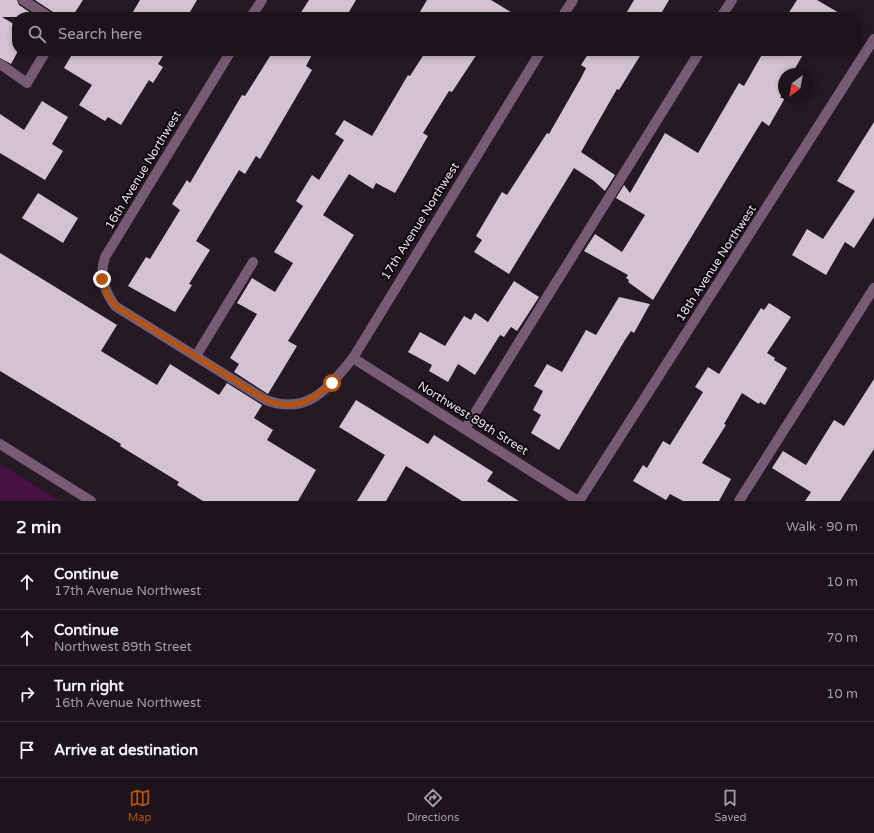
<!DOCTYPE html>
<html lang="en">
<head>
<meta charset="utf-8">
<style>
	:root { --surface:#1c131b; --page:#251c24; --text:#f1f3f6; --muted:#a09ea3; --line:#3a323a; --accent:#b45309 }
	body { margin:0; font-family:"Varela Round",sans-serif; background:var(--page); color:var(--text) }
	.compass { position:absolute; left:778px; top:68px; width:36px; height:36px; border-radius:50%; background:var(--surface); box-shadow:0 2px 6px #0003; rotate:212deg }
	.stop { position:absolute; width:12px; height:12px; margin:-9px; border:3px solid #b45309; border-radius:50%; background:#fff }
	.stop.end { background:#b45309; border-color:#fff; box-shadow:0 1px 4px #0008 }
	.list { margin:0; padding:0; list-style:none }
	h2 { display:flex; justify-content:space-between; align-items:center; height:52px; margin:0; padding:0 16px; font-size:17px }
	h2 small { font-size:13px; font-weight:400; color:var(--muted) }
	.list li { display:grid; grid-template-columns:26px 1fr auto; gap:12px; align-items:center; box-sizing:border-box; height:56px; padding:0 16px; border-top:1px solid var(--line) }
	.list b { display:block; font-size:15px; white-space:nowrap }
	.list p { margin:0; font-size:13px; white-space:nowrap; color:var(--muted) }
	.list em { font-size:13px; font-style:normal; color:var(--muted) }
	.icon { flex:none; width:22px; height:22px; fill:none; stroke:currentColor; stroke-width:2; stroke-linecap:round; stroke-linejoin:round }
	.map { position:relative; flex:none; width:874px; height:501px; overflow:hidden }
	.search { position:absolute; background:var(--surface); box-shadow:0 2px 6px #0003; left:12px; right:12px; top:12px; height:44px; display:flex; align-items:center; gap:10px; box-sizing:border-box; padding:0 14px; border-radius:16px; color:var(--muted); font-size:15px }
	.sheet { height:276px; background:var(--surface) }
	nav { display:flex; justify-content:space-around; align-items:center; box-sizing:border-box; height:56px; border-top:1px solid var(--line); background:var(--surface); font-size:11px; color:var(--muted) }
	nav a { display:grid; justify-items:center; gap:2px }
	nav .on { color:var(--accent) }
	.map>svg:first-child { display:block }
	.green { fill:#471144 }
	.building { fill:#d3c2d1 }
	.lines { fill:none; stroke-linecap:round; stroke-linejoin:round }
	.service { stroke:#775b74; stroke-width:10 }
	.minor { stroke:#775b74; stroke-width:10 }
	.route { stroke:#b45309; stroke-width:5 }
	.labels { text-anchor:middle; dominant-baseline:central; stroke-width:4; stroke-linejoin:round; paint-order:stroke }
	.street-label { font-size:12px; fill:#e9e0e7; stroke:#0b060a }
</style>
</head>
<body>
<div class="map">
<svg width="874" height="501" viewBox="0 0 874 501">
	<rect width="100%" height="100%" fill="#251924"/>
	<!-- green -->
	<polygon class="green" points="0,464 60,501 0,501"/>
	<!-- building -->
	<g class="building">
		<polygon points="0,0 17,0 19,5 37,17 2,17 17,26 17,53 11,64 0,58"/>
		<polygon points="35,0 83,0 72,17 55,17 53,12"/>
		<polygon points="140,0 197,0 187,17 130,17"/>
		<polygon points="309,0 356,0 346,17 298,17"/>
		<polygon points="427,0 491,0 519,17 417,17"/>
		<polygon points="634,0 669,0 659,17 624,17"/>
		<polygon points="797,0 817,0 846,17 786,17"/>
		<polygon points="74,51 166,51 158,64 163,67 153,83 149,80 121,125 108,117 105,121 79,105 92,85 64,68"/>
		<polygon points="278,51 314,51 306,66 312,70 260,159 256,156 245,174 239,170 196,241 210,250 189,284 192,285 175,312 128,286 146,257 150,259 180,210 172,204 187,180 190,183 242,95 245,96 272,53 276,55"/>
		<polygon points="426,51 479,51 452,92 449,91 423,133 428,136 395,193 376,183 373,189 349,174 323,215 354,235 288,341 297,346 268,394 234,372 239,364 230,358 257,314 237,303 252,278 275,292 293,263 274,252 303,206 296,201 312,175 319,180 344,140 335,134 344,120 372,136 408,75 410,76"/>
		<polygon points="590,51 643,51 619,90 617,89 581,152 615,175 605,191 594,181 574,168 509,274 474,252 482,240 476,236 502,192 507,195 547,133 549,134 581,78 586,68 581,65"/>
		<polygon points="764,51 805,51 793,72 795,74 784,74 784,92 780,98 785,98 769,126 762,121 653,300 628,282 629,280 626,278 628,275 584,251 595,234 622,252 645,215 616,198 624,185 630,193 665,133 698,153 739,83 744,86"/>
		<polygon points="42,101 68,117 52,144 63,151 45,180 0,153 0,114 24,130"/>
		<polygon points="874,122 874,217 854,248 845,242 826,275 792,255 807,229 823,239 855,191 837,181"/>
		<polygon points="38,193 78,218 63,243 22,218"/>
		<polygon points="0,253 117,325 101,351 157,385 170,364 219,395 227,383 262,405 254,418 273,430 267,440 316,470 298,501 203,501 177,485 179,482 120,446 121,444 0,371"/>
		<polygon points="514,281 539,297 517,331 511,327 504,337 500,335 475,375 458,364 448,382 429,371 432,365 408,352 420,332 445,346 464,316 471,320 475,313 488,322"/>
		<polygon points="619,297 650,304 634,333 631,331 625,340 559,450 531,433 541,415 533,410 543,391 534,386 547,364 562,372 586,330 596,335"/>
		<polygon points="769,303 791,317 767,353 775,358 774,360 787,368 765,405 760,402 759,404 742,393 724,424 726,425 702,463 731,479 719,501 683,501 670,494 666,500 633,481 643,465 647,468 663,441 670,445 703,392 695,387 708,367 719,374 761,308 764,310"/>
		<polygon points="874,379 874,449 840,501 805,501 811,492 772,468 783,451 806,465 834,420 844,426"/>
		<polygon points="356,400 428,444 434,435 493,472 487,481 519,501 462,501 406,466 386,501 357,501 385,455 339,427"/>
	</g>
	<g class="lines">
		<!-- service -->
		<g class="service">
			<polyline points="23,0 49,17"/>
			<polyline points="721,17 732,0"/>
			<polyline points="0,64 27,83 46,51"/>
			<polyline points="196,356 253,262"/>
			<polyline points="465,429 700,51"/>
			<polyline points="739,501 874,288"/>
		</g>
		<!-- minor -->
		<g class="minor">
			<polyline points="251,17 262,0"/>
			<polyline points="562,17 573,0"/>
			<path d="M231,51L105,257C99,276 104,290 115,306L266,400C308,416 328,388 353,358L541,51"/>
			<polyline points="353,358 578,501"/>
			<polyline points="0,444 91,501"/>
			<polyline points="579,501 874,39"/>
		</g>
	</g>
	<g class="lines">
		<!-- route -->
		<path class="route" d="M102,279L106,293L115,306L266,400C295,411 310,402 332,383"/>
	</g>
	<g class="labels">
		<!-- street labels -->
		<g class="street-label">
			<text transform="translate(143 170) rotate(-59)">16th Avenue Northwest</text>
			<text transform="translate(420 221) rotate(-58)">17th Avenue Northwest</text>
			<text transform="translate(716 263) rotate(-57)">18th Avenue Northwest</text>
			<text transform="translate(473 418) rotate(32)">Northwest 89th Street</text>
		</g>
	</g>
</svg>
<svg class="compass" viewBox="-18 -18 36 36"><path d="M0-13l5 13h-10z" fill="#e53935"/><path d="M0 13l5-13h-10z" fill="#a09ea3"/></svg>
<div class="stop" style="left:332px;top:383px"></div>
<div class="stop end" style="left:102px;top:279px"></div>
<div class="search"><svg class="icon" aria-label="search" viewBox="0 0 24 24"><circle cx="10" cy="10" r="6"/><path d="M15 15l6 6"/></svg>Search here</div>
</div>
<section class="sheet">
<h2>2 min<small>Walk · 90 m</small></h2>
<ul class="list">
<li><svg class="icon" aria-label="ahead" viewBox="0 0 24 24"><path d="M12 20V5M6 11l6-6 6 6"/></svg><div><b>Continue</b><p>17th Avenue Northwest</p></div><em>10 m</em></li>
<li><svg class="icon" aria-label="ahead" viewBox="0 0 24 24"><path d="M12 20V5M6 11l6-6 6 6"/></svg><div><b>Continue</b><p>Northwest 89th Street</p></div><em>70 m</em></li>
<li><svg class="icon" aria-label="right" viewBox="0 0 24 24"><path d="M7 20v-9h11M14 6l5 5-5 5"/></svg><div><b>Turn right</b><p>16th Avenue Northwest</p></div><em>10 m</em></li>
<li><svg class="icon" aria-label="arrive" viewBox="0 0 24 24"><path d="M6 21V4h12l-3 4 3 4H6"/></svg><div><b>Arrive at destination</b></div></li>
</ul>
</section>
<nav>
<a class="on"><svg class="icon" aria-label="map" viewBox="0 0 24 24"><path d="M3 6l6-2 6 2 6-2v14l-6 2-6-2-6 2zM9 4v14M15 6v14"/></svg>Map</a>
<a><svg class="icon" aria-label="directions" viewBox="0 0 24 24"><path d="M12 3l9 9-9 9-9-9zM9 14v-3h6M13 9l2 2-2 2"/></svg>Directions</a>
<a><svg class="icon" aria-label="saved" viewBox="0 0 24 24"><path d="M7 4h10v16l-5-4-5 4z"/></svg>Saved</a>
</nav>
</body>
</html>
